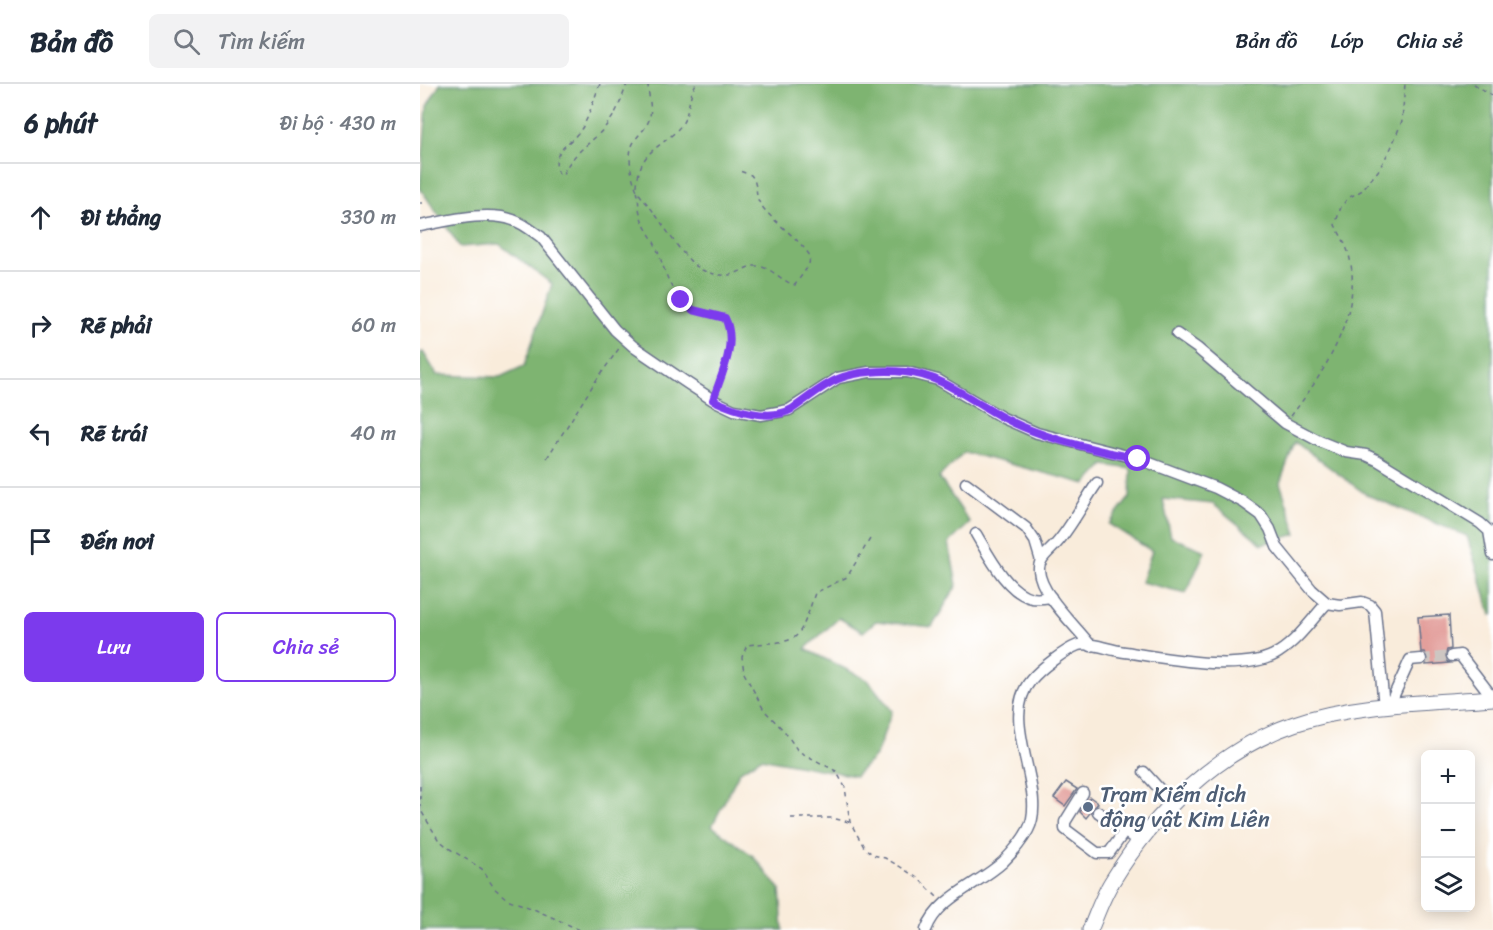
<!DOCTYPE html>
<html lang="vi">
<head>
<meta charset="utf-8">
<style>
	:root { --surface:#fff; --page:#f2f2f3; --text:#1f2937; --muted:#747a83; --line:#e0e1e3; --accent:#7c3aed }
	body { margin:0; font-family:Sriracha,sans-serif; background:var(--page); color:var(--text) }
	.controls { position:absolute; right:18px; bottom:18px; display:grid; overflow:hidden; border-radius:9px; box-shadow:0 3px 15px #0003 }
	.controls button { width:54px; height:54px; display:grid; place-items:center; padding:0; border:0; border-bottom:2px solid var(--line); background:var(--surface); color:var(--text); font:30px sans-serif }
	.stop { position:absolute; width:18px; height:18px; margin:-14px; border:4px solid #7c3aed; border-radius:50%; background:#fff }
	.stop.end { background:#7c3aed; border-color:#fff; box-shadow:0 2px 6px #0008 }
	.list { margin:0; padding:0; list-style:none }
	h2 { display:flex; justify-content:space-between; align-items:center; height:78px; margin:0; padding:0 24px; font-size:26px }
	h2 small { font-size:20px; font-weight:400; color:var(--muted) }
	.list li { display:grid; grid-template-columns:39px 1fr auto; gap:18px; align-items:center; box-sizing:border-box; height:108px; padding:0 24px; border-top:2px solid var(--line) }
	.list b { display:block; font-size:22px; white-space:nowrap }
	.list em { font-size:20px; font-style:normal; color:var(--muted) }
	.actions { display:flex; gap:12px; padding:18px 24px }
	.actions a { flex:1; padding:14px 0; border:2px solid var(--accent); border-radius:9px; text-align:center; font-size:21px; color:var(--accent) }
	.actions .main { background:var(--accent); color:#fff }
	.icon { flex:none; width:33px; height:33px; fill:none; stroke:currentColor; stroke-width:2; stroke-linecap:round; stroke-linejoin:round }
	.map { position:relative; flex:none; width:1073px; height:846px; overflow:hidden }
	header { display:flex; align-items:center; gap:36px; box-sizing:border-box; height:84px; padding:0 30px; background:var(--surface); border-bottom:2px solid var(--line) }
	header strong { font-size:28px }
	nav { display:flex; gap:33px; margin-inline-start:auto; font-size:21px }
	.search { width:420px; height:54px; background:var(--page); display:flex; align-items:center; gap:15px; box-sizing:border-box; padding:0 21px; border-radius:9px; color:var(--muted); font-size:22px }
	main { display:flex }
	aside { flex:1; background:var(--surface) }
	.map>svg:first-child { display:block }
	.forest { fill:#7eb471; stroke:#4c7268; stroke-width:1.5 }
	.building { fill:#e39f9b }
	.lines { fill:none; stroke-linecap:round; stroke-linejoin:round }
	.minor-tunnel { stroke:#cdc6c2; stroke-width:10; stroke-dasharray:10 5; stroke-linecap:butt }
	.minor-casing { stroke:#69718a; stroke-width:13 }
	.highway-casing { stroke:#69718a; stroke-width:17 }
	.path { stroke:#69718a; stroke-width:1.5; stroke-dasharray:4.5 4.5; stroke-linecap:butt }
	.minor { stroke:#fff; stroke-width:10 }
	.highway { stroke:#fff; stroke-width:15 }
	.route { stroke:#7c3aed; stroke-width:8 }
	.service-dot { fill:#5c6f8a; stroke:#fff; stroke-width:2 }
	.labels { text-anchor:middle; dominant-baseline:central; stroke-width:5; stroke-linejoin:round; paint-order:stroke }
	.service-label { font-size:22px; fill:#4e5e75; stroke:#fff; text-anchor:start }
</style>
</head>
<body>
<header>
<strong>Bản đồ</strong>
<div class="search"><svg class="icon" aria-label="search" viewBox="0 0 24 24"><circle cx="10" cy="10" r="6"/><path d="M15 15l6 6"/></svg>Tìm kiếm</div>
<nav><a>Bản đồ</a><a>Lớp</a><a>Chia sẻ</a></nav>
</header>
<main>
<aside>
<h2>6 phút<small>Đi bộ · 430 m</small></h2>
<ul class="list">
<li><svg class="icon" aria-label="ahead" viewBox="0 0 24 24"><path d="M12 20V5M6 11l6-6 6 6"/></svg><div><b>Đi thẳng</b></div><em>330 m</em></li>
<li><svg class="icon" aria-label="right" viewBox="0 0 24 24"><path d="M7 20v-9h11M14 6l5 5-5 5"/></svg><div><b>Rẽ phải</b></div><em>60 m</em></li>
<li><svg class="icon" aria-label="left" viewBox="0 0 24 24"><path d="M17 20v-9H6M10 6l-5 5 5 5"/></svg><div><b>Rẽ trái</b></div><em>40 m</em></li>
<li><svg class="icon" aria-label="arrive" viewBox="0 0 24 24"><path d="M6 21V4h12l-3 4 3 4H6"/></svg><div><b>Đến nơi</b></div></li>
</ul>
<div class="actions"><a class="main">Lưu</a><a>Chia sẻ</a></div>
</aside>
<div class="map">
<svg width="1073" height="846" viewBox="0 0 1073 846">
	<rect width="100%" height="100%" fill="#fff"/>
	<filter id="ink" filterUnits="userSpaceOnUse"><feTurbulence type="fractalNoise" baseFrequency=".0167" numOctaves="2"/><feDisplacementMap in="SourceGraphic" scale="12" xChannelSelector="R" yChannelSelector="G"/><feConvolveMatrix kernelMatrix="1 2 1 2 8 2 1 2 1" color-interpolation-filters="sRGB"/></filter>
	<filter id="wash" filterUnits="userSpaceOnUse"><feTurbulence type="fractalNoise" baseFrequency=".008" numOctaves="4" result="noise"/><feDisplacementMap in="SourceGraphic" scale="24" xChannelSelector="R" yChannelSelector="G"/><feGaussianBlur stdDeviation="1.35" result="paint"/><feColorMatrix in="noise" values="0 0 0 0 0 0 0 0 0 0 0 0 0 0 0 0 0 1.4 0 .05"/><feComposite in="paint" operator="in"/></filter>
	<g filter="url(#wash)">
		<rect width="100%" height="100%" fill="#f9ecdb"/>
		<!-- forest -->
		<polygon class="forest" points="20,0 1073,0 1073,531 1071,531 1047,452 947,411 875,358 860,399 877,450 842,460 793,420 743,415 751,453 785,467 766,509 721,498 732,467 689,440 710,413 711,385 684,381 666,400 544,368 519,393 550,439 529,459 537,501 512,543 456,537 443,548 419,534 385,565 448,596 472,627 456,671 435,692 341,674 320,687 292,742 333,772 360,805 363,846 0,846 0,269 3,268 17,291 80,293 104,282 132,200 79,160 40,163 0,104 7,22"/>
		<g id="blocks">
			<!-- building -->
			<g class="building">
				<polygon points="1029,531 1031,565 1027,566 1025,572 1026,577 1030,579 1006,581 1008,574 1005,568 1001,568 998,533"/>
				<polygon points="646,698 657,705 645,722 634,714"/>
				<polygon points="670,713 678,719 666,734 660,728"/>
			</g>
		</g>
	</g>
	<g filter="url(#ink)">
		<use href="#blocks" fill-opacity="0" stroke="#69718a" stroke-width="1.5"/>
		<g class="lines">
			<!-- minor-tunnel -->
			<polyline class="minor-tunnel" points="1001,575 1032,572"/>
			<!-- minor casing -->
			<g class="minor-casing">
				<g id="minor">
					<path d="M0,142C27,137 67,126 93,136C103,139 112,147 121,153L195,246L214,263L267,299L293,316L314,326L341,331L369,326L418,294L449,288H487L518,296L583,334L617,349L719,375L796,404L823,418L841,431L850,445L857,463L892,506L907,519L920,521L942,518L950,521L955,527L964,623"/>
					<polyline points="757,250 777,264 865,339 899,357 926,368 946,371 957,376 1060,439 1069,447 1073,471"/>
					<polyline points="546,399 606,444 615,457 621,477"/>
					<path d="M556,450C568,470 587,509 612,514C618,515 625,514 631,513"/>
					<path d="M671,562C656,542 620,510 619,486C618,475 629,468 636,460C652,442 663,419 677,399"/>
					<polyline points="1032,572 1040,571 1073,614"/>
					<polyline points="969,622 990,576 1001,575"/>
					<polyline points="724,688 753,720"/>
					<polyline points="663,709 645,738 645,745 677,769 689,769 705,747"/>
					<polyline points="678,728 719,758"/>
					<path d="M506,846C518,813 558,801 583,778C591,770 602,757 608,746C629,707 577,636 611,596C620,585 645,566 658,561C669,558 688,565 699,567C738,573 825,591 859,568C878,556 892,535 907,519"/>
				</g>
			</g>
			<!-- highway casing -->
			<g class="highway-casing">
				<path id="highway" d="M670,846C677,830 683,811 693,796C734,729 798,666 874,640C936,619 1008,619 1073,614"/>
			</g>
			<!-- path -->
			<g class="path">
				<path d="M180,0C174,14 170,31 162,44C152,60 128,67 139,90H143C154,66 174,59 189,38C198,27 202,13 207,0"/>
				<path d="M228,0C228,11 233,26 229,36C224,50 211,53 210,72C210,83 212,94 216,104C220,113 229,121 235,130C248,147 263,175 282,186C290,190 305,193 313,190C321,188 327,182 334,182C350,181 360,197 375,201L389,181L390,172C377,152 355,140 341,121C334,112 339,101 331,91L317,86"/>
				<polyline points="1054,0 1073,12"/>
				<path d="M217,102C219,63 244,65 262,40C270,28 268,12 276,0"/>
				<path d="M217,107C219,114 218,122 220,129C222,140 229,149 234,158C244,180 248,208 268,223C279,231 303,225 308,240C316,261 303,287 296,307"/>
				<polyline points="0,119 2,119"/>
				<path d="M871,332C904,289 944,228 929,171C926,160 920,150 915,141L921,123L928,114L941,107L958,87L971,64L982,37L985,0"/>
				<polyline points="127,374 175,298 200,263"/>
				<path d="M450,455L427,493L395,509C391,520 384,546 375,553C366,560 339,559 327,561L322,573L324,589L344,626L365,648L378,667L416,687L425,703L430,738L444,763L453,771L465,774L479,782L500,796L517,813"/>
				<polyline points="0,702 0,725 18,755 30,765 62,785 74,804 87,815 116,826 160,846"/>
				<polyline points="371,734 412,734 429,738"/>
			</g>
			<!-- minor -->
			<use href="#minor" class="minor"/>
			<!-- highway -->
			<use href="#highway" class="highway"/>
		</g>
	</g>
	<g class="lines" filter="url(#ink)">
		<!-- route -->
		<path class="route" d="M261,216L273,226L305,234C318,260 301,291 293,316C314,326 350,338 372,325C387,315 401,302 418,295C437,287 465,286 485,288C523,291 552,318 584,334C625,356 674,365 718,375"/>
	</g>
	<!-- markers -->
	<circle class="service-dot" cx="668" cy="723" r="6"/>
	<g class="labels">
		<!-- service labels -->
		<g class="service-label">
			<text x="680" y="710">Trạm Kiểm dịch<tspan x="680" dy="25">động vật Kim Liên</tspan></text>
		</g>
	</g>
</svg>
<div class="controls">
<button>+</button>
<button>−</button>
<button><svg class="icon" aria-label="layers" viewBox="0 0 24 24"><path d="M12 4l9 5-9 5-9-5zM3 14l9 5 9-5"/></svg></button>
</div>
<div class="stop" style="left:718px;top:375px"></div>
<div class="stop end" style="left:261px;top:216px"></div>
</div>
</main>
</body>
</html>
